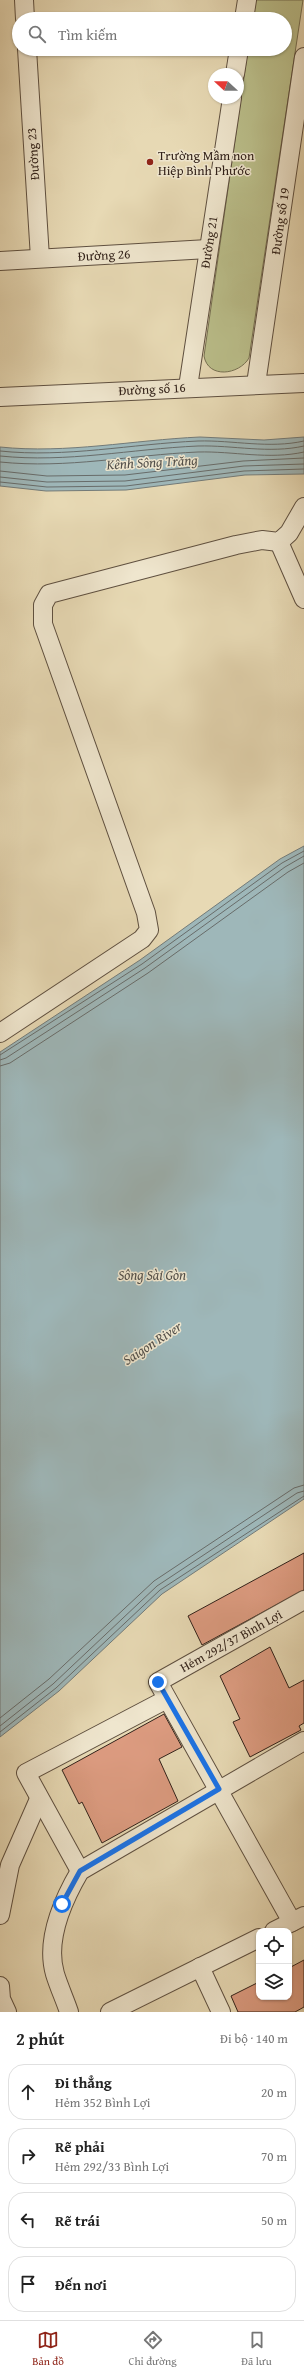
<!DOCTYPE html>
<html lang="vi">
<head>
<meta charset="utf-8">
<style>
	:root { --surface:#fff; --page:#f2f2f2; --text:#222; --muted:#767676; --line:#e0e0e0; --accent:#8f2418 }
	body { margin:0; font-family:"Gentium Book Plus",serif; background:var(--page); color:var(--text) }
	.controls { position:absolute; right:12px; bottom:12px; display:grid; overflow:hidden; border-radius:8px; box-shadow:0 1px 3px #0004 }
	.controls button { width:36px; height:36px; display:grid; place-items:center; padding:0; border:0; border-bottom:1px solid var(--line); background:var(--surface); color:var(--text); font:20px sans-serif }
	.compass { position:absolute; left:208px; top:68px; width:36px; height:36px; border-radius:50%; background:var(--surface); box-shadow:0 1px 3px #0004; rotate:291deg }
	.stop { position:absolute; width:12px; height:12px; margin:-9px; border:3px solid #1a73e8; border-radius:50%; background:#fff }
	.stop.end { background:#1a73e8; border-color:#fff; box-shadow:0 1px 4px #0008 }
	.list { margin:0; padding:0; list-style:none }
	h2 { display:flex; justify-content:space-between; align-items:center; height:52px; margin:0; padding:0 16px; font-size:17px }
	h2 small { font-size:13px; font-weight:400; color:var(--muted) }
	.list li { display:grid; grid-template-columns:26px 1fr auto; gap:12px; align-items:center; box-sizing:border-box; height:56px; margin:0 8px 8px; padding:0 8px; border:1px solid var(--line); border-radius:16px }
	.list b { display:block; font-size:15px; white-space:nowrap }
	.list p { margin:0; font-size:13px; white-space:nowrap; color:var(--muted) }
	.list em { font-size:13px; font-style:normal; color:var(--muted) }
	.icon { flex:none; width:22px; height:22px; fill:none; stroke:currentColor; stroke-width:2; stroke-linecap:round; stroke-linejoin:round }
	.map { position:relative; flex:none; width:304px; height:2012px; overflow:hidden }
	.search { position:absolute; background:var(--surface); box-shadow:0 1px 3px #0004; left:12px; right:12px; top:12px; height:44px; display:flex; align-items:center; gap:10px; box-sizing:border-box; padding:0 14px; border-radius:22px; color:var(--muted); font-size:15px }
	.sheet { height:308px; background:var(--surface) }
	nav { display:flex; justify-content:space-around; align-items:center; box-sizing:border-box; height:56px; border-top:1px solid var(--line); background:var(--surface); font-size:11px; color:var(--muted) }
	nav a { display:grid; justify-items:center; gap:2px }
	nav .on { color:var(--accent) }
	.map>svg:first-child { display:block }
	.green { fill:#babe8a; stroke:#767052 }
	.water { fill:#9eb7b9; stroke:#737b79 }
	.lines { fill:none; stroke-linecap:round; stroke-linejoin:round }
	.shore { stroke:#686c6a; stroke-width:1 }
	.building { fill:#dc9b80; stroke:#32221a }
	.minor-casing { stroke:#5f5040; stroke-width:20 }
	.minor { stroke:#efe6ce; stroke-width:18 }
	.route { stroke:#1a73e8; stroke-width:5 }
	.poi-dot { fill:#8f2418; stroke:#efe6ce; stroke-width:1.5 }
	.labels { text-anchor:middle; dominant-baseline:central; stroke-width:3; stroke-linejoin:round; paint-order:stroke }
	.street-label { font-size:13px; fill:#32221a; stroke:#efe6ce }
	.poi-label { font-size:13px; fill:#32221a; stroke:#efe6ce; text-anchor:start }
	.water-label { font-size:14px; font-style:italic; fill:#524f4a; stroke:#efe6ce }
</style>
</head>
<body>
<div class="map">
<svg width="304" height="2012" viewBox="0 0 304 2012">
	<rect width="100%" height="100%" fill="#e7d9b4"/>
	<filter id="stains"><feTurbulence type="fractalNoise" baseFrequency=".005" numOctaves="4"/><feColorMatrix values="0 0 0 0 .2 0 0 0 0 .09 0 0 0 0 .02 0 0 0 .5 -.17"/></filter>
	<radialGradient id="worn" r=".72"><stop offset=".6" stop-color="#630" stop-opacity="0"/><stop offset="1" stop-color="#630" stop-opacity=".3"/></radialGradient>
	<!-- green -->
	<path class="green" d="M256,0H303L249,358C239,375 208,379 204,356L248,49H285V19H253Z"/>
	<!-- water -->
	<g class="water">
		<path d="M200,437L264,440L304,437V474L245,475L126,490L46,491L0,486V447C67,454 133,440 200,437Z"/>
		<polygon points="304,846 304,1499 162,1594 59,1691 0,1737 0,1052 140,960 280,859"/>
	</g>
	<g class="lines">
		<!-- shore -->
		<g class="shore">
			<path d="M0,451C66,458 131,444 198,441C233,440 269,449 304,441"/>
			<path d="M0,456C68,463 130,449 198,446C233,445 269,454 304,446"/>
			<path d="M0,462C68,469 130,455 198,452C233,451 269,460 304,452"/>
			<polyline points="0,471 47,476 125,475 243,461 304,458"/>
			<polyline points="0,477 47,482 125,481 244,466 304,464"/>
			<polyline points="0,482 47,487 126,486 244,471 304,469"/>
			<polyline points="0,1055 142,964 282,863 304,851"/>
			<polyline points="0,1060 6,1058 145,968 285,867 304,856"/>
			<polyline points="0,1066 10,1063 148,973 288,872 304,863"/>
			<polyline points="0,1718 49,1679 154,1581 294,1488 304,1485"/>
			<polyline points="0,1726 53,1684 157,1586 297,1493 304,1491"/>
			<polyline points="0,1732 56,1688 160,1590 304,1496"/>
		</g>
	</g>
	<!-- building -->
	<g class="building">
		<polygon points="304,1553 304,1590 202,1645 188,1616"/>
		<polygon points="270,1647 289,1688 304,1680 304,1723 299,1726 301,1730 250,1757 233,1722 240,1719 220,1676"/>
		<polygon points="164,1714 182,1747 159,1759 178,1801 102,1843 82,1802 79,1804 62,1770"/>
		<polygon points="304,1960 304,2007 295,2012 238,2012 231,1996 259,1982 259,1997 289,1997 289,1968"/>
	</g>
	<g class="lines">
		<!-- minor casing -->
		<g class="minor-casing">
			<g id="minor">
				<polyline points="24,0 25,19"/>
				<polyline points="244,19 247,0"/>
				<polyline points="27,49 40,258"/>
				<polyline points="235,74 239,49"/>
				<polyline points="0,261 208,249"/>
				<polyline points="256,384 304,57"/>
				<polyline points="188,387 232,98"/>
				<polyline points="0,397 304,383"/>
				<polyline points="279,542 304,599"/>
				<polyline points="0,1033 142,939 149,930 146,913 43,624 43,605 49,594 236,545 262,540 279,542 289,533 304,507"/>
				<polyline points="80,1871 26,1773 167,1699"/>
				<polyline points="0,1915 10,1865 39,1799"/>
				<polyline points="292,1922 158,1682 304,1600"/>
				<polyline points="274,1931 304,1916"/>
				<polyline points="200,1967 221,2012"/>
				<polyline points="0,1986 1,1999 7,2012"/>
				<path d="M69,2012C65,2000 59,1987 55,1974C45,1940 63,1900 80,1871L304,1741"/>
				<polyline points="110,2012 259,1938"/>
			</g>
		</g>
		<!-- minor -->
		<use href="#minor" class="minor"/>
	</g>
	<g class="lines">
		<!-- route -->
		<polyline class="route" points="62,1904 80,1871 219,1789 158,1682"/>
	</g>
	<!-- markers -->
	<circle class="poi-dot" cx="150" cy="162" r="4"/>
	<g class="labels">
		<!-- street labels -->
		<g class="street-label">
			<text transform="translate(33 154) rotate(-94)">Đường 23</text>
			<text transform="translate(280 221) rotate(-82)">Đường số 19</text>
			<text transform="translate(209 242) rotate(-81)">Đường 21</text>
			<text transform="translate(104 255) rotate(-3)">Đường 26</text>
			<text transform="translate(152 389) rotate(-3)">Đường số 16</text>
			<text transform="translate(231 1641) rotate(-29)">Hẻm 292/37 Bình Lợi</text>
		</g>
		<!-- poi labels -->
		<g class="poi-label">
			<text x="158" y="155">Trường Mầm non<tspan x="158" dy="15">Hiệp Bình Phước</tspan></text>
		</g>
		<!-- water labels -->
		<g class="water-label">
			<text transform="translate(152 462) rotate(-3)">Kênh Sông Trăng</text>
			<text x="152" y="1275">Sông Sài Gòn</text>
			<text transform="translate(152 1343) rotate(-33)">Saigon River</text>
		</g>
	</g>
	<rect width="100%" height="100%" filter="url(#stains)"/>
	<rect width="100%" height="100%" fill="url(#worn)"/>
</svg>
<div class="controls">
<button><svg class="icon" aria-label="locate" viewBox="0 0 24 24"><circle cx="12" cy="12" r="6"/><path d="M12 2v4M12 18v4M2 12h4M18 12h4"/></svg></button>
<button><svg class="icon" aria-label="layers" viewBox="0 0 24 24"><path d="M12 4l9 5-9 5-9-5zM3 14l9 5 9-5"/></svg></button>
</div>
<svg class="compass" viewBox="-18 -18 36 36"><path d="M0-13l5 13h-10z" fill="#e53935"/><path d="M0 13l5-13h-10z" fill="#767676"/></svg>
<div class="stop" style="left:62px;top:1904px"></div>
<div class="stop end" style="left:158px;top:1682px"></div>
<div class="search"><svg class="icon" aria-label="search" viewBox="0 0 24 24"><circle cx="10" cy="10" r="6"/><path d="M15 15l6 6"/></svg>Tìm kiếm</div>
</div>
<section class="sheet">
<h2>2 phút<small>Đi bộ · 140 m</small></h2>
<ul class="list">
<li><svg class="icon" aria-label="ahead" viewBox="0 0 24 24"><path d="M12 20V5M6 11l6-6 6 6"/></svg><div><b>Đi thẳng</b><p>Hẻm 352 Bình Lợi</p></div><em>20 m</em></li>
<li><svg class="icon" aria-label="right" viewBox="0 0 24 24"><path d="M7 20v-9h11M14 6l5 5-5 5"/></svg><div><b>Rẽ phải</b><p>Hẻm 292/33 Bình Lợi</p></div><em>70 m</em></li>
<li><svg class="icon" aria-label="left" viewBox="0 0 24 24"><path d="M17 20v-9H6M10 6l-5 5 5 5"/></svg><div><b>Rẽ trái</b></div><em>50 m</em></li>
<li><svg class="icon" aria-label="arrive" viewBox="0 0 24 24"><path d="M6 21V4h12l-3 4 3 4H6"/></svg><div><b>Đến nơi</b></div></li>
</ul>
</section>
<nav>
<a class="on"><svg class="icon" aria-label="map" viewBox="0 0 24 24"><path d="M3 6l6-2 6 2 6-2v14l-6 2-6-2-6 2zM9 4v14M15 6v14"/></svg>Bản đồ</a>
<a><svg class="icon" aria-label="directions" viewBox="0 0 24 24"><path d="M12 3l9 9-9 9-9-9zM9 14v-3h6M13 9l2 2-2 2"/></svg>Chỉ đường</a>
<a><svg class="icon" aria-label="saved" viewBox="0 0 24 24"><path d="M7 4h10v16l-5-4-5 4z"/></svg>Đã lưu</a>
</nav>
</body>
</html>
